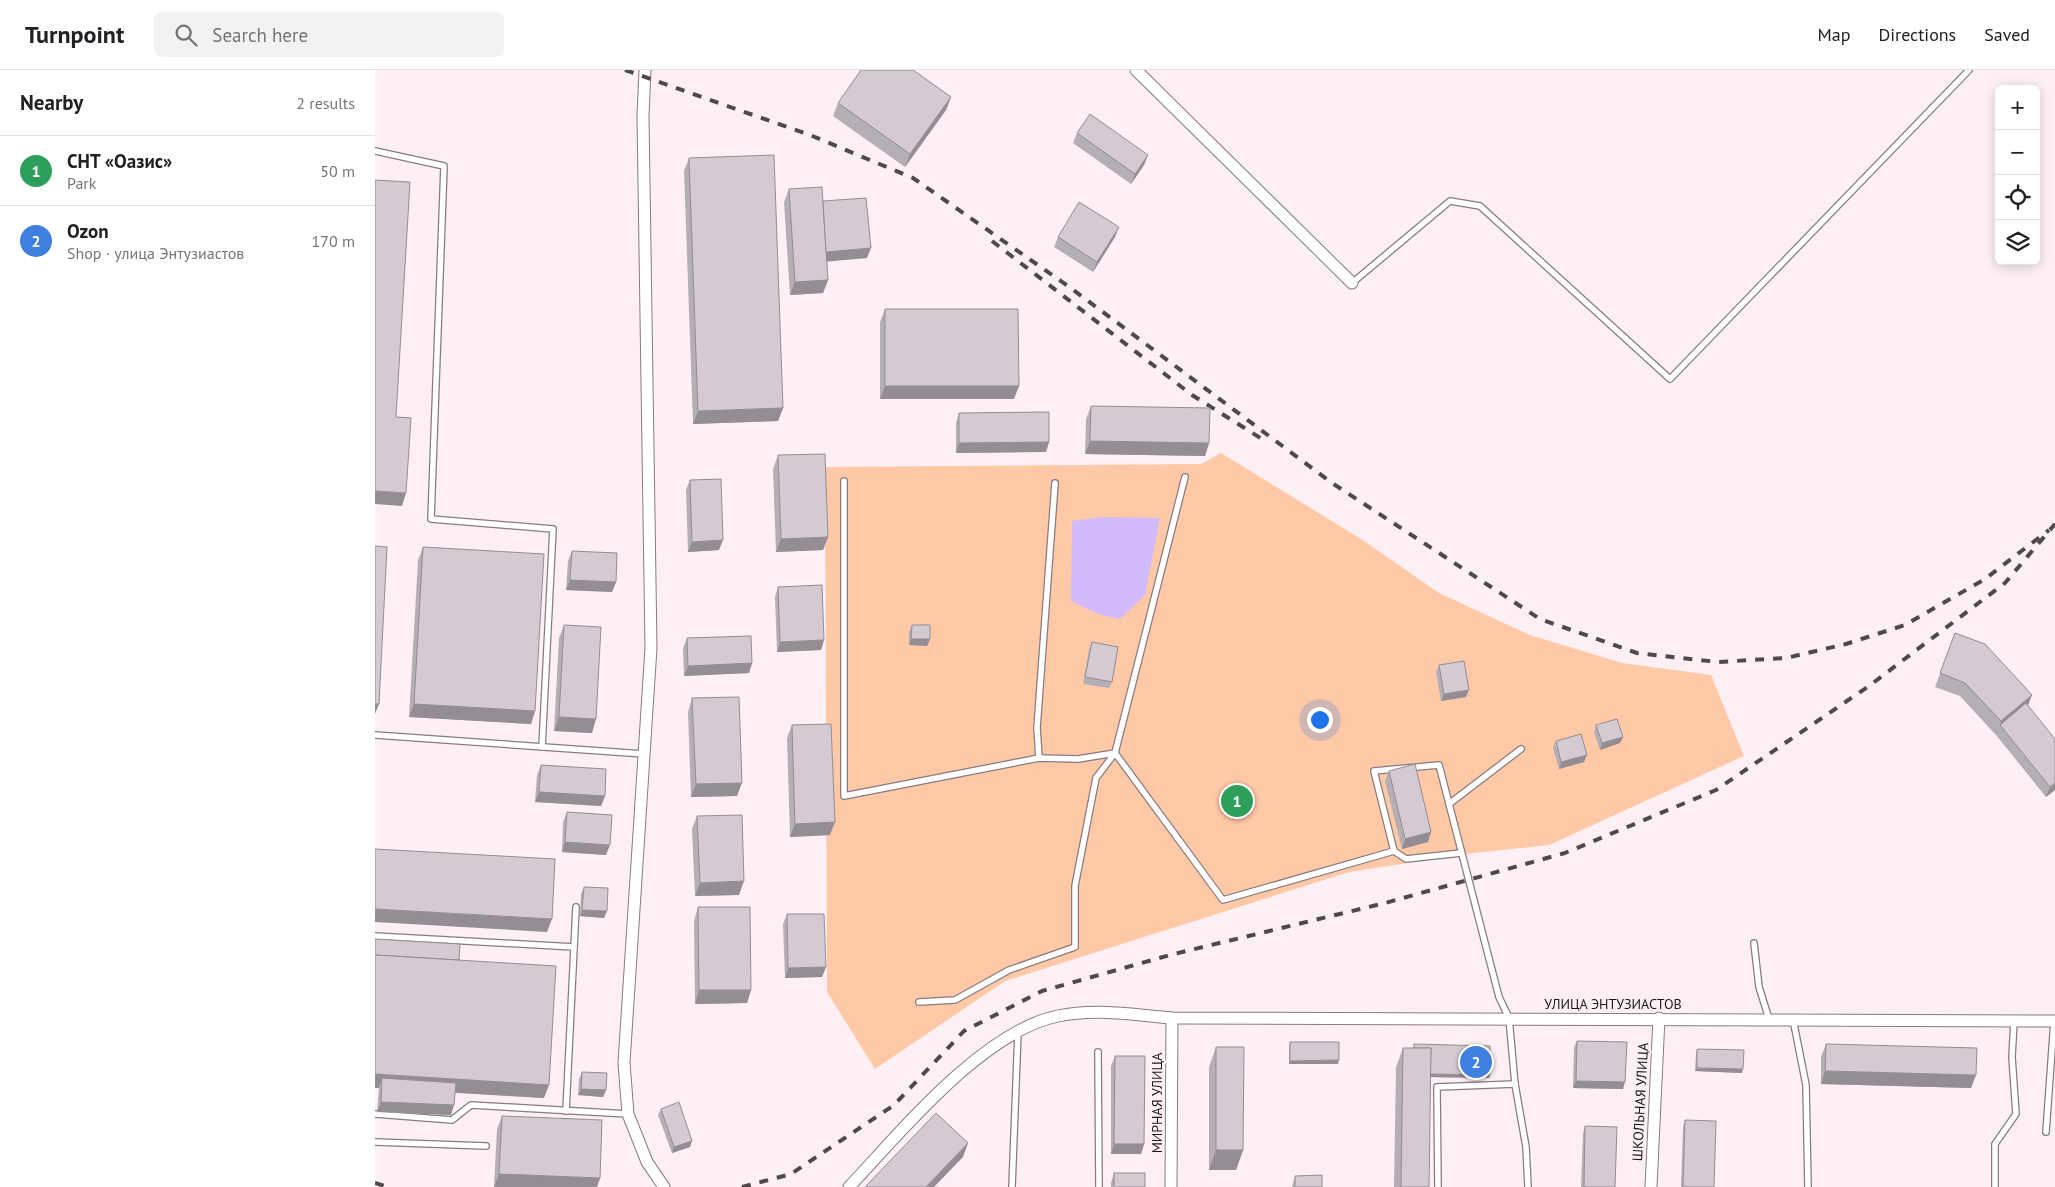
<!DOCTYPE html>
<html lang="en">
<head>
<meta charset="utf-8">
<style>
	:root { --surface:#fff; --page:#f2f2f2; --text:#202124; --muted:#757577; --line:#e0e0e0; --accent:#ea580c }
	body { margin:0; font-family:"PT Sans",sans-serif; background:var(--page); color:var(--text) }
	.controls { position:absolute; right:15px; top:15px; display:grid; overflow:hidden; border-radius:8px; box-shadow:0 2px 12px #0003 }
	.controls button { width:45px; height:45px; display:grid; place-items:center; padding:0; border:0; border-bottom:1px solid var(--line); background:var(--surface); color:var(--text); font:25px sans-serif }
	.you { position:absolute; left:944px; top:649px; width:18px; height:18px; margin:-12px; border:4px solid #fff; border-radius:50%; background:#1a73e8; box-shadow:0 0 0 8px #1a73e833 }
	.badge { display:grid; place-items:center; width:32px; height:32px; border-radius:50%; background:var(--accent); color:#fff; font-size:16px; font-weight:700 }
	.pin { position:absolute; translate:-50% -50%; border:2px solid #fff; box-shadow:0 1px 5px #0006 }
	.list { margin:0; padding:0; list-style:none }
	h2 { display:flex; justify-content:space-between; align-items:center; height:65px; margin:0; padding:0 20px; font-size:21px }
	h2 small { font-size:16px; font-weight:400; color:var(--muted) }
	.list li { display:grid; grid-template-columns:32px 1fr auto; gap:15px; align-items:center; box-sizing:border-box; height:70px; padding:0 20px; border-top:1px solid var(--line) }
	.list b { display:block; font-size:19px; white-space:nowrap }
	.list p { margin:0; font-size:16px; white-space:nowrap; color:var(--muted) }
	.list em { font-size:16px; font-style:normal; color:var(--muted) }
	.icon { flex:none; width:28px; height:28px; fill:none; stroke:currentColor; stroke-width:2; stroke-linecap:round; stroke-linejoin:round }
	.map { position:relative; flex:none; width:1680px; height:1117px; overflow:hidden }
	header { display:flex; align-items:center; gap:30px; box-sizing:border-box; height:70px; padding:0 25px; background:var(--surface); border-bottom:1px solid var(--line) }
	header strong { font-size:24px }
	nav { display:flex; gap:28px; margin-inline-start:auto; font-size:18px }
	.search { width:350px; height:45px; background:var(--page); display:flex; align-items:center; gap:12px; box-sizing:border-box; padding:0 18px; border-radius:8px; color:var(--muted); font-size:19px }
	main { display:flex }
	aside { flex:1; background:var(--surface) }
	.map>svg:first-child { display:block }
	.green { fill:#ffc8a7 }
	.water { fill:#d1bbfc }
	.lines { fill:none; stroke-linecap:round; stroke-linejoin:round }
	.service-casing { stroke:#877b7f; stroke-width:8 }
	.minor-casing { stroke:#877b7f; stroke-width:13 }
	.service { stroke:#fff; stroke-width:5.5 }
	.minor { stroke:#fff; stroke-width:11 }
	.rail { stroke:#4f494a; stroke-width:4; stroke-dasharray:9 9; stroke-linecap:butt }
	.wall { fill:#b5aeb5 }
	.shaded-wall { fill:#948d93 }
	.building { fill:#d3cad2; stroke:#948d93 }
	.labels { text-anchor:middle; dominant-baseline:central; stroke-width:4.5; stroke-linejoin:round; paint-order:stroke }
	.street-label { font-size:14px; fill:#1b1718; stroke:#fdf0f4 }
</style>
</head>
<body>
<header>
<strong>Turnpoint</strong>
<div class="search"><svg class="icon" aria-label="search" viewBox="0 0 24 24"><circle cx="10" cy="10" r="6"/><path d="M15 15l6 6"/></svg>Search here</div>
<nav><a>Map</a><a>Directions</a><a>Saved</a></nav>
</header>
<main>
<aside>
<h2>Nearby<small>2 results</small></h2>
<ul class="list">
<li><span class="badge" style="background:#2e9e5b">1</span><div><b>СНТ «Оазис»</b><p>Park</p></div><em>50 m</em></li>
<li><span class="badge" style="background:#3f7fe0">2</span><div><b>Ozon</b><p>Shop · улица Энтузиастов</p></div><em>170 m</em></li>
</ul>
</aside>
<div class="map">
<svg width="1680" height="1117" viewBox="0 0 1680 1117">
	<rect width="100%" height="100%" fill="#fdf0f4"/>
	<!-- green -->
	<polygon class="green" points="846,383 986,469 1064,523 1155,565 1247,593 1336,605 1369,686 1174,775 1098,783 974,802 630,911 500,999 452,922 450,397 826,394"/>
	<!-- water -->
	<polygon class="water" points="727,447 785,448 770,525 745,549 723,544 696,531 697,451"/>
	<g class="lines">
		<!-- service casing -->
		<g class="service-casing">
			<g id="service">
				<polyline points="0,81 69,96 56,449 178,459 167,677"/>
				<polyline points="977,213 1075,131 1105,136 1295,309 1594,0"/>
				<polyline points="810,407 740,683 848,830 1019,781 999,701 1064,695 1124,927 1134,948 1140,1014 1151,1077 1153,1117"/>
				<polyline points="469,411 469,726 664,688 703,689 740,683 721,708 700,816 700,877 634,900 580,930 544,932"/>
				<polyline points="0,665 269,684"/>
				<polyline points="664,688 662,658 680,413"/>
				<polyline points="1074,734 1146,679"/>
				<polyline points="1019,781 1031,789 1086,783"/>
				<polyline points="0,866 199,877"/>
				<polyline points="1379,873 1384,917 1394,949"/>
				<polyline points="1418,949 1431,1015 1433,1117"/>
				<polyline points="723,982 724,1117"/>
				<polyline points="191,1041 201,837"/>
				<polyline points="0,1044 77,1050 96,1035 253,1044"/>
				<polyline points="1671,1062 1679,951"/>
				<polyline points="0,1072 111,1076"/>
				<polyline points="637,1117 643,962"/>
				<polyline points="1063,1117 1062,1017 1140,1014"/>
				<polyline points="1620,1117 1620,1074 1641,1044 1637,987 1639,951"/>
			</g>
		</g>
		<!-- minor casing -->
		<g class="minor-casing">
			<g id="minor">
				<polyline points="270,0 268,46 276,578 249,993 253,1044 272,1092 289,1117"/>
				<polyline points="761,0 977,213"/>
				<path d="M474,1117C526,1062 608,961 683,946C721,938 759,945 797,948L1680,951"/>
				<polyline points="796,1117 797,948"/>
				<polyline points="1276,1117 1284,948"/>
			</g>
		</g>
		<!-- service -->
		<use href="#service" class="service"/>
		<!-- minor -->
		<use href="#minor" class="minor"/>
		<!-- rail -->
		<g class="rail">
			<polyline points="250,0 435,65 538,108 693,216 957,413 1165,549 1262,583 1343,592 1411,588 1471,574 1530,555 1610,509 1674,460"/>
			<polyline points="617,171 817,325 887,369"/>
			<polyline points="0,1113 13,1117"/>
			<polyline points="367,1117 416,1104 519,1035 589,961 667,921 795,885 1010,833 1190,783 1341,720 1494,616 1630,513 1680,454"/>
		</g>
	</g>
	<!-- wall -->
	<g class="wall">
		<polygon points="576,27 571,40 530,97 458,46 463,33"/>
		<polygon points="702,63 773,85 769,95 756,114 698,73"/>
		<polygon points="314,88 408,338 403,351 318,354 309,101"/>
		<polygon points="414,119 448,131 492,188 452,191 453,210 448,223 415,225 409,132"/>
		<polygon points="683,167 740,167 718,202 679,177"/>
		<polygon points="510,239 639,329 505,329 505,252"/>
		<polygon points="716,336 834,373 830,386 710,384 711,349"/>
		<polygon points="584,343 674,372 671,382 581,383 581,353"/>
		<polygon points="403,385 453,467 448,480 401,482 398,399"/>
		<polygon points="315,410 344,480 313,482 311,420"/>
		<polygon points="48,477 160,641 156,654 34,647 43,490"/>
		<polygon points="197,481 241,512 237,522 191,520 193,491"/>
		<polygon points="403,517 449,570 446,580 402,582 400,527"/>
		<polygon points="189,555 217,663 179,661 184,568"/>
		<polygon points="537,555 555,569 552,576 534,575 534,562"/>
		<polygon points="1580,563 1653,635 1680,720 1671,727 1621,665 1585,626 1560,617"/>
		<polygon points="312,568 377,593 374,603 309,606 308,578"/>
		<polygon points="717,572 737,612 734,618 708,614 714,579"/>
		<polygon points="1064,595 1091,627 1066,631 1061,602"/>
		<polygon points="317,628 362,726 316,727 313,642"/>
		<polygon points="417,655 455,765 415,767 412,668"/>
		<polygon points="1221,655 1248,667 1245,673 1225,680 1219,662"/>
		<polygon points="1181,671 1209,692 1184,699 1178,678"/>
		<polygon points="166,695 230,726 226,736 160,732 162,705"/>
		<polygon points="1014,701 1053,772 1027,779 1010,711"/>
		<polygon points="192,742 231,785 187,782 188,752"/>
		<polygon points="322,746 364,825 320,826 317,759"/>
		<polygon points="209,817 229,848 205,846 206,824"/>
		<polygon points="323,837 376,920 372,933 320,934 319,851"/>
		<polygon points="412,844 451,897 447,907 410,908 408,854"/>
		<polygon points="0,869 84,890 169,1028 80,1023 76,1045 2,1042 4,1018 0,1018"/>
		<polygon points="1202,971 1248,1019 1198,1018 1199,977"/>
		<polygon points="915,972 963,994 914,994 914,975"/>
		<polygon points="1039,974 1115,1005 1114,1008 1055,1007 1054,1117 1019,1117 1021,997 1028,978 1038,978"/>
		<polygon points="1451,974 1596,1018 1446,1014 1446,987"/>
		<polygon points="841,977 868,1080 861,1100 834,1100 834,997"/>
		<polygon points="1322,979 1367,1003 1320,1001 1321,983"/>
		<polygon points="740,986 769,1074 766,1084 736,1084 736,996"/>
		<polygon points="207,1002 231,1020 228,1027 203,1025 204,1009"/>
		<polygon points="286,1039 315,1077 297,1083 283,1045"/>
		<polygon points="127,1046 225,1108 222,1117 119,1117 122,1059"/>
		<polygon points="1310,1050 1339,1117 1306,1117 1308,1057"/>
		<polygon points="1210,1056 1240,1117 1206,1117 1208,1063"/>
		<polygon points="739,1103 770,1117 736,1117 736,1113"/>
		<polygon points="920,1106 947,1117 917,1117"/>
	</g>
	<!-- shaded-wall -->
	<g class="shaded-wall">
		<polygon points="576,27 571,40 530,97 535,84"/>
		<polygon points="773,85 769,95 756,114 760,104"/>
		<polygon points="744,157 740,167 718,202 722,192"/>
		<polygon points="496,178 492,188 447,192 450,182"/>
		<polygon points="453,210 448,223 415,225 420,212"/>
		<polygon points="510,316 644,316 639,329 505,329"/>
		<polygon points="408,338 403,351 318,354 323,341"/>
		<polygon points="715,371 834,373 830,386 710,384"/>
		<polygon points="674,372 671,382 581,383 584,373"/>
		<polygon points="0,421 31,423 27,436 0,434"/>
		<polygon points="453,467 448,480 401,482 406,469"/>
		<polygon points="348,470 344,480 313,482 317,472"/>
		<polygon points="195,510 241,512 237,522 191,520"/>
		<polygon points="536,569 555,569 552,576 534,575"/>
		<polygon points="449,570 446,580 402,582 405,572"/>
		<polygon points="377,593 374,603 309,606 313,596"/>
		<polygon points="1094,620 1091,627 1066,631 1069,624"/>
		<polygon points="1657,625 1652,638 1625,655 1626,651"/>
		<polygon points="0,634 4,634 0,644"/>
		<polygon points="39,634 160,641 156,654 34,647"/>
		<polygon points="184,647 221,649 217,663 179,661"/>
		<polygon points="1248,667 1245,673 1225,680 1227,673"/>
		<polygon points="1212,685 1209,692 1184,699 1186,692"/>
		<polygon points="367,713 362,726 316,727 321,714"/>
		<polygon points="1680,713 1680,720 1671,727 1675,717"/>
		<polygon points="164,722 230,726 226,736 160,732"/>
		<polygon points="460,752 455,765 415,767 420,754"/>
		<polygon points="1056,762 1053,772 1027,779 1030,769"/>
		<polygon points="190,772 235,775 231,785 187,782"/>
		<polygon points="369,811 364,825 320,826 325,813"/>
		<polygon points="0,839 177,849 172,862 0,852"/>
		<polygon points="207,840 232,841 229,848 205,846"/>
		<polygon points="451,897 447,907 410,908 413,898"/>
		<polygon points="324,920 376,920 372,933 320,934"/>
		<polygon points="964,990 963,994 914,994 915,991"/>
		<polygon points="1322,998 1368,999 1367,1003 1320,1001"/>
		<polygon points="1450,1001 1601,1005 1596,1018 1446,1014"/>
		<polygon points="0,1004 174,1015 169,1028 7,1018 7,1008 4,1018 0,1018"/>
		<polygon points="1050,1004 1115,1005 1114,1008 1049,1007"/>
		<polygon points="1201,1011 1250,1012 1248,1019 1198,1018"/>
		<polygon points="206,1019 231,1020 228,1027 203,1025"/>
		<polygon points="6,1032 79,1035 76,1045 2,1042"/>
		<polygon points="317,1071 315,1077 297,1083 299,1077"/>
		<polygon points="593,1073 588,1087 559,1117 551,1117"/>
		<polygon points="739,1074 769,1074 766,1084 736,1084"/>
		<polygon points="841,1080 868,1080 861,1100 834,1100"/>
		<polygon points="124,1104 225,1108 222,1117 119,1117"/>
	</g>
	<!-- building -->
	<g class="building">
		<polygon points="486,0 538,0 576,27 535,84 463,33"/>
		<polygon points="715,44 773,85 760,104 702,63"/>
		<polygon points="399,85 408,338 323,341 314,88"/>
		<polygon points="0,110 35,112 21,347 36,348 31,423 0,421"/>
		<polygon points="447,117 453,210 420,212 414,119"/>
		<polygon points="491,128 496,178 451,182 448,131"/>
		<polygon points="704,132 744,157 722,192 683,167"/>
		<polygon points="510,239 643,239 644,316 510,316"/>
		<polygon points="716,336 835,338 834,373 715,371"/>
		<polygon points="674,342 674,372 584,373 584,343"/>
		<polygon points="450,384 453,467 406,469 403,385"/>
		<polygon points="346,409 348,470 317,472 315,410"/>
		<polygon points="0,476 12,477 4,634 0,634"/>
		<polygon points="48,477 169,484 160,641 39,634"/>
		<polygon points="197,481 242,483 241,512 195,510"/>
		<polygon points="447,515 449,570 405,572 403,517"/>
		<polygon points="189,555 226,557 221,649 184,647"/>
		<polygon points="537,555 555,555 555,569 536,569"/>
		<polygon points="1580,563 1610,574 1657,625 1626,651 1590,613 1565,603"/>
		<polygon points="376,566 377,593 313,596 312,568"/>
		<polygon points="717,572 743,577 737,612 710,607"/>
		<polygon points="1089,591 1094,620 1069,624 1064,595"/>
		<polygon points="364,627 367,713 321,714 317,628"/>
		<polygon points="1651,633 1680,669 1680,713 1675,717 1625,655"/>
		<polygon points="1242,649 1248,667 1227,673 1221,655"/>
		<polygon points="456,654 460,752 420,754 417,655"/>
		<polygon points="1206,664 1212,685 1186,692 1181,671"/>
		<polygon points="1040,694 1056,762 1030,769 1014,701"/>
		<polygon points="166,695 231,699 230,726 164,722"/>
		<polygon points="192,742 237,745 235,775 190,772"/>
		<polygon points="367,745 369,811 325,813 322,746"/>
		<polygon points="0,779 180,789 177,849 0,839"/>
		<polygon points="209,817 233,818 232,841 207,840"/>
		<polygon points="323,837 375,837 376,920 324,920"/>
		<polygon points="412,844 449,844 451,897 413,898"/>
		<polygon points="0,869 85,874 84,890 0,885"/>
		<polygon points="0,885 181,896 174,1015 0,1004"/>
		<polygon points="1202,971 1252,972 1250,1012 1201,1011"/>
		<polygon points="915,972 964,972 964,990 915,991"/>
		<polygon points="1039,974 1115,976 1115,1005 1055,1004 1056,978 1039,978"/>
		<polygon points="1451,974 1602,978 1601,1005 1450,1001"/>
		<polygon points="841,977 869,977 868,1080 841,1080"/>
		<polygon points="1028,978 1056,978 1054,1117 1026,1117"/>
		<polygon points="1322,979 1369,980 1368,999 1322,998"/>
		<polygon points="740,986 770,986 769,1074 739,1074"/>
		<polygon points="207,1002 232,1003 231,1020 206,1019"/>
		<polygon points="7,1008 81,1013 79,1035 6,1032"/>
		<polygon points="304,1032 317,1071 299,1077 286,1039"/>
		<polygon points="561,1043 593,1073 551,1117 490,1117"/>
		<polygon points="127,1046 227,1050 225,1108 124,1104"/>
		<polygon points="1310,1050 1341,1051 1339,1117 1308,1117"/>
		<polygon points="1210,1056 1242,1057 1240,1117 1209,1117"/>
		<rect x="739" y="1103" width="31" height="14"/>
		<polygon points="947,1105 947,1117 920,1117 920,1106"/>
	</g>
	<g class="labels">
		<!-- street labels -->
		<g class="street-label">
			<text x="1238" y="934">УЛИЦА ЭНТУЗИАСТОВ</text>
			<text transform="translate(1265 1032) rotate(-87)">ШКОЛЬНАЯ УЛИЦА</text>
			<text transform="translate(782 1033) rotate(-90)">МИРНАЯ УЛИЦА</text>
		</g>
	</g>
</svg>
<div class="controls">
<button>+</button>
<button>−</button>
<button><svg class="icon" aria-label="locate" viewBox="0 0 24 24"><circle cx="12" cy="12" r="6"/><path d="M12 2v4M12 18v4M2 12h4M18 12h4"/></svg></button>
<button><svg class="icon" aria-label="layers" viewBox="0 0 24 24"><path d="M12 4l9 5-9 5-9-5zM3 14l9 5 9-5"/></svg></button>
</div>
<div class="you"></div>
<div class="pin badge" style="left:862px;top:731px;background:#2e9e5b">1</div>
<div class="pin badge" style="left:1101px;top:992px;background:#3f7fe0">2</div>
</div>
</main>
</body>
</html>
